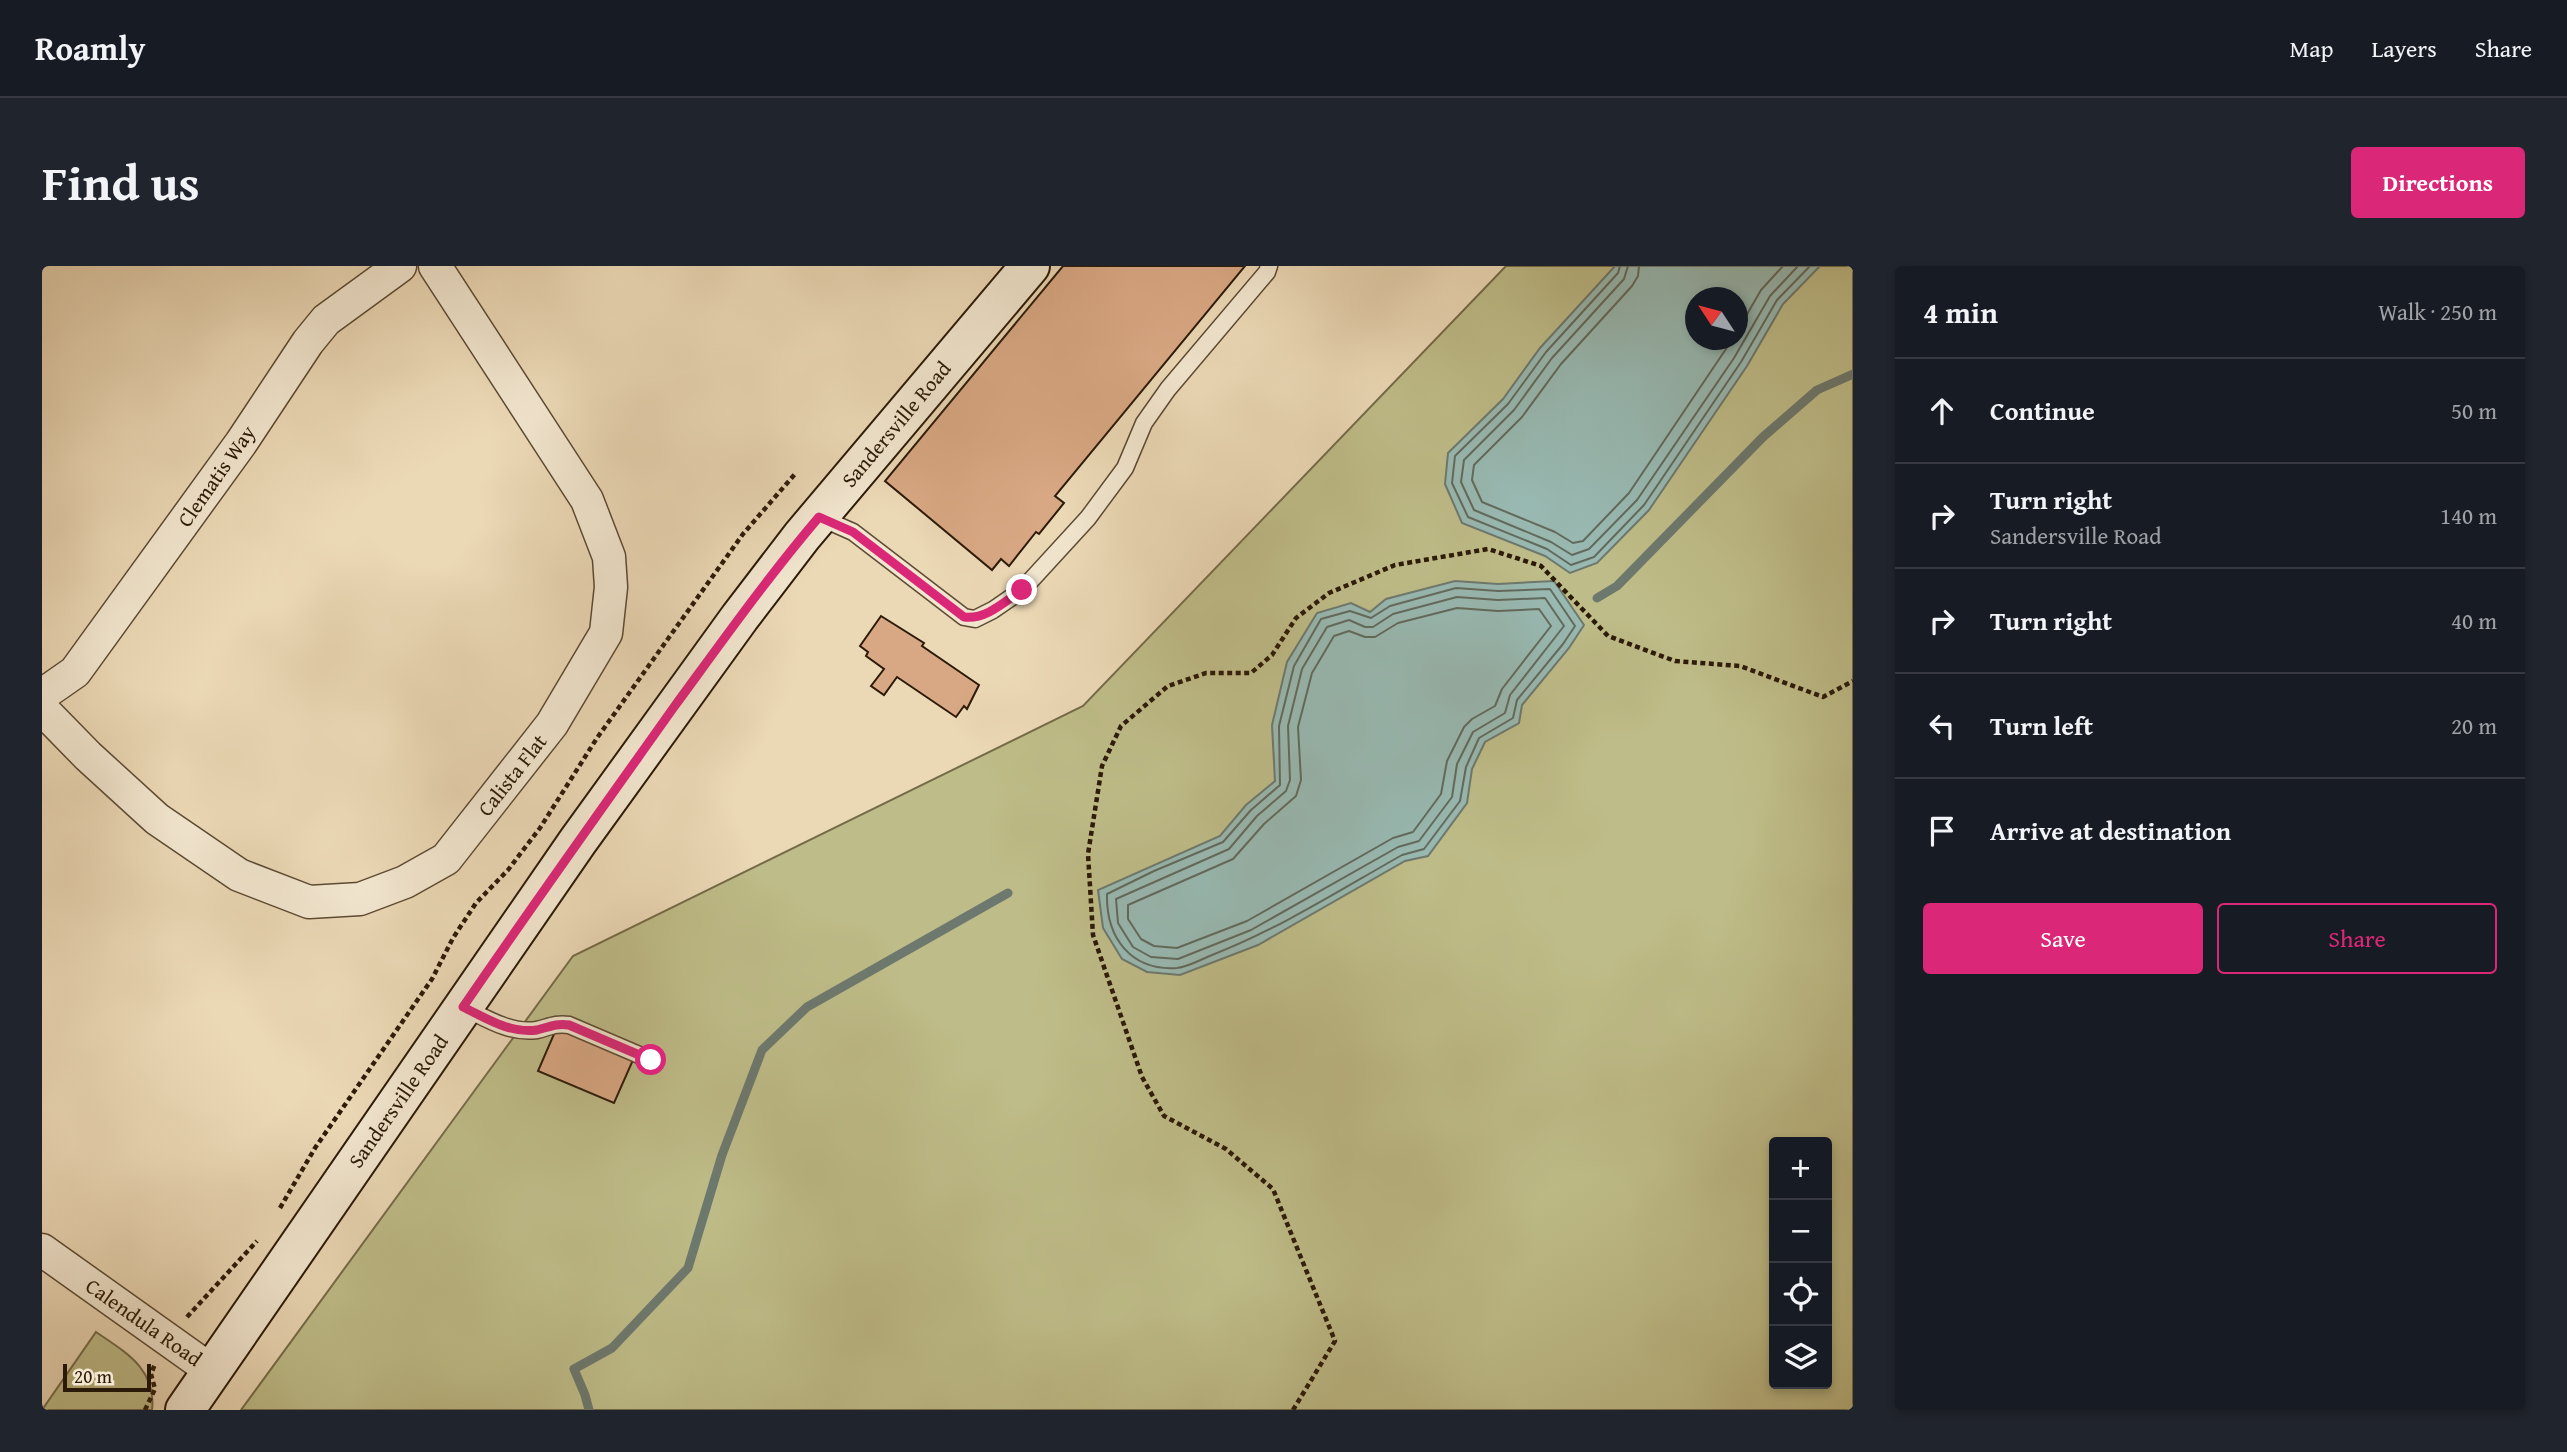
<!DOCTYPE html>
<html lang="en">
<head>
<meta charset="utf-8">
<style>
	:root { --surface:#171b24; --page:#20242c; --text:#f1f3f6; --muted:#9ea1a6; --line:#363941; --accent:#db2777 }
	body { margin:0; font-family:"Gentium Book Plus",serif; background:var(--page); color:var(--text) }
	.controls { position:absolute; right:21px; bottom:21px; display:grid; overflow:hidden; border-radius:7px; box-shadow:0 4px 10px #0003 }
	.controls button { width:63px; height:63px; display:grid; place-items:center; padding:0; border:0; border-bottom:2px solid var(--line); background:var(--surface); color:var(--text); font:35px sans-serif }
	.compass { position:absolute; left:1643px; top:21px; width:63px; height:63px; border-radius:50%; background:var(--surface); box-shadow:0 4px 10px #0003; rotate:306deg }
	.scale { position:absolute; left:21px; bottom:18px; width:88px; box-sizing:border-box; padding-left:7px; border:4px solid #2c1a08; border-top:0; font-size:19px; line-height:24px; white-space:nowrap; color:#2c1a08; -webkit-text-stroke:5px #f2e6cf; paint-order:stroke }
	.stop { position:absolute; width:21px; height:21px; margin:-16px; border:5px solid #db2777; border-radius:50%; background:#fff }
	.stop.end { background:#db2777; border-color:#fff; box-shadow:0 2px 7px #0008 }
	.list { margin:0; padding:0; list-style:none }
	h2 { display:flex; justify-content:space-between; align-items:center; height:91px; margin:0; padding:0 28px; font-size:30px }
	h2 small { font-size:23px; font-weight:400; color:var(--muted) }
	.list li { display:grid; grid-template-columns:46px 1fr auto; gap:21px; align-items:center; box-sizing:border-box; height:105px; padding:0 28px; border-top:2px solid var(--line) }
	.list b { display:block; font-size:26px; white-space:nowrap }
	.list p { margin:0; font-size:23px; white-space:nowrap; color:var(--muted) }
	.list em { font-size:23px; font-style:normal; color:var(--muted) }
	.actions { display:flex; gap:14px; padding:21px 28px }
	.actions a { flex:1; padding:16px 0; border:2px solid var(--accent); border-radius:7px; text-align:center; font-size:24px; color:var(--accent) }
	.actions .main { background:var(--accent); color:#fff }
	.icon { flex:none; width:38px; height:38px; fill:none; stroke:currentColor; stroke-width:2; stroke-linecap:round; stroke-linejoin:round }
	.map { position:relative; flex:none; width:1811px; height:1144px; overflow:hidden; border-radius:7px }
	header { display:flex; align-items:center; gap:42px; box-sizing:border-box; height:98px; padding:0 35px; background:var(--surface); border-bottom:2px solid var(--line) }
	header strong { font-size:33px }
	nav { display:flex; gap:38px; margin-inline-start:auto; font-size:24px }
	.intro { display:flex; align-items:center; justify-content:space-between; box-sizing:border-box; height:168px; padding:0 42px }
	h1 { margin:0; font-size:49px }
	.button { padding:18px 32px; border-radius:7px; background:var(--accent); color:#fff; font-size:24px; font-weight:700 }
	main { display:flex; gap:42px; padding:0 42px }
	aside { flex:1; background:var(--surface); border-radius:7px; box-shadow:0 4px 10px #0003 }
	.map>svg:first-child { display:block }
	.green { fill:#bebc88; stroke:#756b48; stroke-width:2; fill-rule:evenodd }
	.water { fill:#98b9b2; stroke:#6d796e; stroke-width:2; fill-rule:evenodd }
	.lines { fill:none; stroke-linecap:round; stroke-linejoin:round }
	.shore { stroke:#626a5d; stroke-width:2 }
	.stream { stroke:#6d796e; stroke-width:9 }
	.building { fill:#d8a783; stroke:#2c1a08; stroke-width:2 }
	.lane-casing { stroke:#5c4a33; stroke-width:19 }
	.street-casing { stroke:#5c4a33; stroke-width:35 }
	.secondary-casing { stroke:#2c1a08; stroke-width:42 }
	.path { stroke:#2c1a08; stroke-width:4.5; stroke-dasharray:5 3.5; stroke-linecap:butt }
	.lane { stroke:#f2e6cf; stroke-width:16 }
	.street { stroke:#f2e6cf; stroke-width:32 }
	.secondary { stroke:#f2e6cf; stroke-width:38 }
	.route { stroke:#db2777; stroke-width:9 }
	.labels { text-anchor:middle; dominant-baseline:central; stroke-width:6; stroke-linejoin:round; paint-order:stroke }
	.street-label { font-size:21px; fill:#2c1a08; stroke:#f2e6cf }
</style>
</head>
<body>
<header>
<strong>Roamly</strong>
<nav><a>Map</a><a>Layers</a><a>Share</a></nav>
</header>
<div class="intro"><h1>Find us</h1><a class="button">Directions</a></div>
<main>
<div class="map">
<svg width="1811" height="1144" viewBox="0 0 1811 1144">
	<rect width="100%" height="100%" fill="#ebd8b5"/>
	<filter id="stains"><feTurbulence type="fractalNoise" baseFrequency=".00286" numOctaves="4"/><feColorMatrix values="0 0 0 0 .2 0 0 0 0 .09 0 0 0 0 .02 0 0 0 .5 -.17"/></filter>
	<radialGradient id="worn" r=".72"><stop offset=".6" stop-color="#630" stop-opacity="0"/><stop offset="1" stop-color="#630" stop-opacity=".3"/></radialGradient>
	<!-- green -->
	<g class="green">
		<path d="M1464,0H1811V1144H199L531,690L1041,440ZM1654,32H1696V74H1654ZM1732,876H1785V1118H1732Z"/>
		<path d="M54,1066C83,1086 115,1103 110,1144H0Z"/>
	</g>
	<!-- water -->
	<g class="water">
		<path d="M1573,0H1778L1741,38L1705,100L1607,244L1555,297L1528,307L1503,290L1420,257L1403,218L1406,187L1461,133L1498,82ZM1654,32H1696V74H1654Z"/>
		<polygon points="1413,315 1456,318 1512,315 1542,359 1527,382 1480,439 1477,457 1443,476 1430,503 1425,537 1386,590 1363,595 1216,679 1138,709 1105,706 1080,693 1061,662 1056,624 1178,570 1204,539 1233,515 1230,459 1245,396 1275,347 1309,337 1328,346 1344,333"/>
	</g>
	<g class="lines">
		<!-- shore -->
		<g class="shore">
			<polyline points="1578,0 1576,7 1504,86 1466,138 1413,190 1410,217 1426,251 1505,283 1529,299 1552,291 1602,239 1699,96 1735,34 1768,0"/>
			<polyline points="1586,0 1582,13 1510,92 1472,144 1422,194 1419,216 1432,244 1509,276 1530,289 1547,283 1595,234 1692,92 1728,30 1756,0"/>
			<polyline points="1597,0 1596,10 1590,20 1519,98 1480,151 1432,199 1430,214 1440,236 1513,266 1531,277 1541,275 1587,227 1690,74"/>
			<polyline points="1696,64 1719,24 1741,0"/>
			<path d="M1414,322L1456,325L1508,323L1533,360L1521,378L1475,434L1471,452L1437,472L1424,501L1418,535L1382,583L1360,589C1298,624 1237,663 1170,689C1160,693 1146,701 1135,702C1089,705 1064,672 1065,628L1112,605L1181,576L1209,544L1238,519L1237,460L1252,400L1279,353L1308,345L1329,352L1348,340Z"/>
			<polygon points="1415,331 1456,334 1503,332 1522,360 1468,429 1463,447 1431,466 1415,498 1410,531 1377,575 1356,581 1209,664 1136,693 1109,691 1091,681 1076,657 1074,633 1187,583 1215,550 1244,525 1248,514 1246,460 1260,403 1285,361 1307,354 1323,361 1331,361 1351,348"/>
			<polygon points="1415,342 1456,345 1497,343 1509,360 1460,423 1453,440 1430,453 1422,461 1405,495 1399,528 1371,566 1351,572 1205,655 1135,682 1112,680 1099,673 1086,653 1086,639 1191,593 1222,558 1254,530 1259,514 1256,461 1270,407 1292,370 1307,365 1323,371 1333,371 1356,357"/>
		</g>
		<!-- stream -->
		<g class="stream">
			<polyline points="1555,332 1575,320 1721,171 1775,124 1811,108"/>
			<polyline points="547,1144 543,1129 532,1103 570,1082 646,1002 680,889 720,784 765,741 966,627"/>
		</g>
	</g>
	<!-- building -->
	<g class="building">
		<polygon points="1021,0 1203,0 1013,230 1022,237 997,268 994,266 967,300 959,293 950,304 843,215"/>
		<polygon points="839,350 882,377 880,380 937,419 925,443 922,440 914,451 855,411 842,429 829,420 842,403 824,390 826,386 818,380"/>
		<polygon points="515,761 591,794 572,837 496,805"/>
	</g>
	<g class="lines">
		<!-- lane casing -->
		<g class="lane-casing">
			<g id="lane">
				<polyline points="777,251 811,266 922,351 933,353 951,344 980,324 1046,252 1083,202 1102,157 1126,123 1225,6 1227,0"/>
				<path d="M421,741C444,752 468,768 495,764C507,761 514,757 527,759L609,794"/>
			</g>
		</g>
		<!-- street casing -->
		<g class="street-casing">
			<g id="street">
				<polyline points="0,429 33,406 199,177 266,76 284,54 358,0"/>
				<polyline points="0,443 46,490 115,553 197,609 267,636 318,633 363,616 404,593 510,458 564,367 569,321 567,291 545,234 393,0"/>
				<polyline points="0,984 170,1105"/>
			</g>
		</g>
		<!-- secondary casing -->
		<g class="secondary-casing">
			<polyline id="secondary" points="143,1144 536,575 698,351 760,270 988,0"/>
		</g>
		<!-- path -->
		<g class="path">
			<polyline points="238,942 273,882 390,713 411,672 434,637 466,604 498,562 555,472 701,268 753,208"/>
			<polyline points="145,1051 215,975"/>
			<polyline points="103,1144 113,1123 109,1108 113,1098"/>
			<polyline points="1251,1144 1293,1075 1231,923 1184,883 1122,850 1100,811 1051,669 1046,588 1060,500 1079,460 1126,420 1164,407 1209,407 1230,389 1254,352 1287,327 1353,299 1446,283 1499,300 1566,370 1633,395 1698,400 1781,431 1811,415"/>
		</g>
		<!-- lane -->
		<use href="#lane" class="lane"/>
		<!-- street -->
		<use href="#street" class="street"/>
		<!-- secondary -->
		<use href="#secondary" class="secondary"/>
	</g>
	<g class="lines">
		<!-- route -->
		<path class="route" d="M609,794L527,759C514,757 507,761 495,764C468,768 444,752 421,741C490,640 561,541 632,441C679,377 725,312 777,251L811,266L922,351C944,354 962,336 980,324"/>
	</g>
	<g class="labels">
		<!-- street labels -->
		<g class="street-label">
			<text transform="translate(854 158) rotate(-50)">Sandersville Road</text>
			<text transform="translate(174 210) rotate(-55)">Clematis Way</text>
			<text transform="translate(470 509) rotate(-52)">Calista Flat</text>
			<text transform="translate(356 835) rotate(-55)">Sandersville Road</text>
			<text transform="translate(102 1056) rotate(35)">Calendula Road</text>
		</g>
	</g>
	<rect width="100%" height="100%" filter="url(#stains)"/>
	<rect width="100%" height="100%" fill="url(#worn)"/>
</svg>
<div class="controls">
<button>+</button>
<button>−</button>
<button><svg class="icon" aria-label="locate" viewBox="0 0 24 24"><circle cx="12" cy="12" r="6"/><path d="M12 2v4M12 18v4M2 12h4M18 12h4"/></svg></button>
<button><svg class="icon" aria-label="layers" viewBox="0 0 24 24"><path d="M12 4l9 5-9 5-9-5zM3 14l9 5 9-5"/></svg></button>
</div>
<svg class="compass" viewBox="-18 -18 36 36"><path d="M0-13l5 13h-10z" fill="#e53935"/><path d="M0 13l5-13h-10z" fill="#9ea1a6"/></svg>
<div class="scale">20 m</div>
<div class="stop" style="left:609px;top:794px"></div>
<div class="stop end" style="left:980px;top:324px"></div>
</div>
<aside>
<h2>4 min<small>Walk · 250 m</small></h2>
<ul class="list">
<li><svg class="icon" aria-label="ahead" viewBox="0 0 24 24"><path d="M12 20V5M6 11l6-6 6 6"/></svg><div><b>Continue</b></div><em>50 m</em></li>
<li><svg class="icon" aria-label="right" viewBox="0 0 24 24"><path d="M7 20v-9h11M14 6l5 5-5 5"/></svg><div><b>Turn right</b><p>Sandersville Road</p></div><em>140 m</em></li>
<li><svg class="icon" aria-label="right" viewBox="0 0 24 24"><path d="M7 20v-9h11M14 6l5 5-5 5"/></svg><div><b>Turn right</b></div><em>40 m</em></li>
<li><svg class="icon" aria-label="left" viewBox="0 0 24 24"><path d="M17 20v-9H6M10 6l-5 5 5 5"/></svg><div><b>Turn left</b></div><em>20 m</em></li>
<li><svg class="icon" aria-label="arrive" viewBox="0 0 24 24"><path d="M6 21V4h12l-3 4 3 4H6"/></svg><div><b>Arrive at destination</b></div></li>
</ul>
<div class="actions"><a class="main">Save</a><a>Share</a></div>
</aside>
</main>
</body>
</html>
